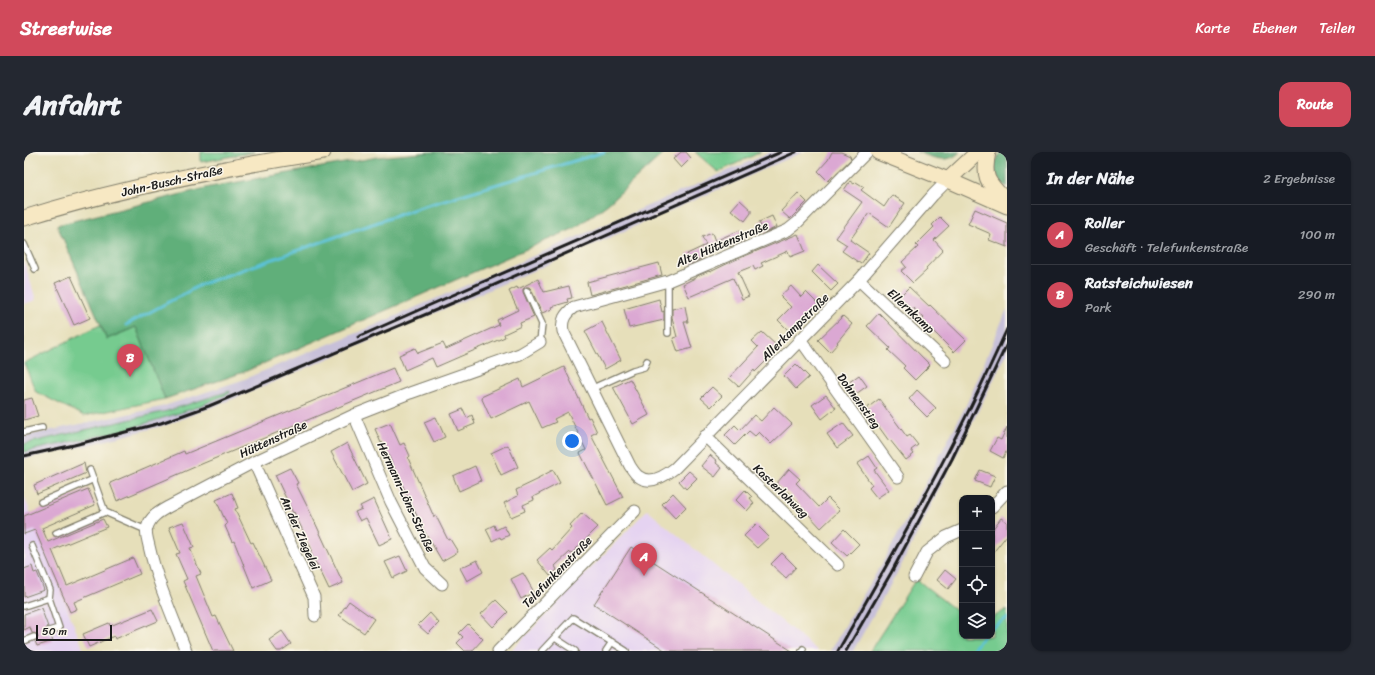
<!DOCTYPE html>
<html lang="de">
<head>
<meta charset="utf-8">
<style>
	:root { --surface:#171b24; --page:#242831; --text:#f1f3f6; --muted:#9ea1a6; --line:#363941; --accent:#d1495b }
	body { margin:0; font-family:Sriracha,sans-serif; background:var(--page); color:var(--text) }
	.controls { position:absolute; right:12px; bottom:12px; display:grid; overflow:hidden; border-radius:8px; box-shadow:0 1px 3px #0004 }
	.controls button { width:36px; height:36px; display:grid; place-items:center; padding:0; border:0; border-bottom:1px solid var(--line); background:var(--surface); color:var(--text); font:20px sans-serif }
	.scale { position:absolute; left:12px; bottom:10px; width:76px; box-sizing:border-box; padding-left:4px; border:2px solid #1c1c1c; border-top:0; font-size:11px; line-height:14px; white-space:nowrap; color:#1c1c1c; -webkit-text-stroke:3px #fbf7ec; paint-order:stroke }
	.you { position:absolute; left:548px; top:289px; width:14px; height:14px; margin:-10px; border:3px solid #fff; border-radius:50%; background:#1a73e8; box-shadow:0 0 0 6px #1a73e833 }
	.badge { display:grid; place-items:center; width:26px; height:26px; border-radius:50%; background:var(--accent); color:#fff; font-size:13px; font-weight:700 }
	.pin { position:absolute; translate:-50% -33px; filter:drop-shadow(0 1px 2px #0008) }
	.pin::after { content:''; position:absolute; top:21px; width:14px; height:12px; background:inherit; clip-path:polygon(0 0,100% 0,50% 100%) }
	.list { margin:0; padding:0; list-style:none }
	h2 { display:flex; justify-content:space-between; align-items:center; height:52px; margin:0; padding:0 16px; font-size:17px }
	h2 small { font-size:13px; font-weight:400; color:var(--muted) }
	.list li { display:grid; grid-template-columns:26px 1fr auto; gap:12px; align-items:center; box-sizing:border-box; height:60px; padding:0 16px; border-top:1px solid var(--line) }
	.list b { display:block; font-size:15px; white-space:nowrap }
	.list p { margin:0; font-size:13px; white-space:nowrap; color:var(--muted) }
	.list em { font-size:13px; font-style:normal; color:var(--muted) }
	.icon { flex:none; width:22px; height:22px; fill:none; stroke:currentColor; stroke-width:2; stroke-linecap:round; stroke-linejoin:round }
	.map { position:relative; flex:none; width:983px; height:499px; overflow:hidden; border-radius:12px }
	header { display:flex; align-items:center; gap:24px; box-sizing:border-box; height:56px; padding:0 20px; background:var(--accent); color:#fff }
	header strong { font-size:19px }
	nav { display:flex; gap:22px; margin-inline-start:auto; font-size:14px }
	.intro { display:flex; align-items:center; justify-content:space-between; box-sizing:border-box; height:96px; padding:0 24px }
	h1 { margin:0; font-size:28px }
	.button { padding:10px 18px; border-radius:12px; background:var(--accent); color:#fff; font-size:14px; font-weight:700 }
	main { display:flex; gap:24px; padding:0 24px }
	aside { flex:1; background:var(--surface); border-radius:12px; box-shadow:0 1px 3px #0004 }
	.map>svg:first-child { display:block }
	.built { fill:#e5d3f1 }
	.industrial { fill:#c7c0d9 }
	.green { fill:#76cb8f; stroke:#497456 }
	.forest { fill:#60af7a; stroke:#3e664b }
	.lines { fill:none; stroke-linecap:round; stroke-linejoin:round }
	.stream { stroke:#5bc2d8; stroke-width:3 }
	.building { fill:#dba8d3 }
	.lane-casing { stroke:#817e6b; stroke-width:8 }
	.street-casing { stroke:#817e6b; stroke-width:13 }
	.secondary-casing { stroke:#817e6b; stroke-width:17 }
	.lane { stroke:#fff; stroke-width:5.5 }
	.street { stroke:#fff; stroke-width:11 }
	.secondary { stroke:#f7e8c3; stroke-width:15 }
	.rail { stroke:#1c1c1c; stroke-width:3 }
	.labels { text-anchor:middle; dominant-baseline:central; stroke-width:3; stroke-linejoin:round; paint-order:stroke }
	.street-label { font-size:12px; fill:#1c1c1c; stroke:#fbf7ec }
</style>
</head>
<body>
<header>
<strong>Streetwise</strong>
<nav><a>Karte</a><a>Ebenen</a><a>Teilen</a></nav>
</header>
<div class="intro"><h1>Anfahrt</h1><a class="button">Route</a></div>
<main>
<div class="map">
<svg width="983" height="499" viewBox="0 0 983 499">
	<rect width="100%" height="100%" fill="#fbf7ec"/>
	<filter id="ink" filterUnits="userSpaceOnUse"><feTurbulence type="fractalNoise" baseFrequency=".025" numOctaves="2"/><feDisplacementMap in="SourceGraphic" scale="8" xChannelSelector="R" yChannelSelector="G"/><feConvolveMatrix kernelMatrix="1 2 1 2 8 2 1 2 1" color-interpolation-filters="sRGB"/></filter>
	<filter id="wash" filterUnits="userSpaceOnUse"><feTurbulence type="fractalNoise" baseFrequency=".012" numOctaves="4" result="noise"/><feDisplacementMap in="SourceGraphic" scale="16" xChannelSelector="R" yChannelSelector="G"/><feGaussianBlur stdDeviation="0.9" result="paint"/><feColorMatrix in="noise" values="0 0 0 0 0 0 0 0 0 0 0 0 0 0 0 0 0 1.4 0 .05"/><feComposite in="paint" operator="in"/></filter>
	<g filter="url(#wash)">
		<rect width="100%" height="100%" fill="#e6dfba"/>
		<!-- built -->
		<g class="built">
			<polygon points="0,109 12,148 0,152"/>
			<polygon points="0,344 60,499 0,499"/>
			<polygon points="623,358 794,499 487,499"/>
		</g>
		<!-- industrial -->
		<g class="industrial">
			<polygon points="747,0 779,0 546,103 224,241 142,273 60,294 0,307 0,300 97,279 168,257 206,241 205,239 143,259 0,292 0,284 137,255 218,228 349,174"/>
			<polygon points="983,157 983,201 877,414 829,499 806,499 863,403 907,321 943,251"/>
		</g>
		<!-- green -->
		<g class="green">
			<polygon points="177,0 230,0 177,10"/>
			<polygon points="671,0 737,0 694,20"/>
			<polygon points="76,173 83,187 112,175 141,247 60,264 12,240 0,211"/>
			<polygon points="206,239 206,241 168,257 97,279 0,300 0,292 143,259"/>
			<polygon points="892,427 938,463 938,484 968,484 968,466 983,457 983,499 846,499"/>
		</g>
		<!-- forest -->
		<g class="forest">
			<polygon points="408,0 641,0 584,52 551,76 220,220 141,247 112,175 83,187 33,73 186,35 354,5"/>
			<path d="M893,0H936C923,13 908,5 893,0Z"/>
			<path d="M977,0H983V35C970,26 967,13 977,0Z"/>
		</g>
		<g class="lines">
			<!-- stream -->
			<g class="stream">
				<polyline points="102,173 178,132 394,56 580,0"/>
				<polyline points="968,476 983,466"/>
				<polyline points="947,499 960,484"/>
			</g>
		</g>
		<g id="blocks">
			<!-- building -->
			<g class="building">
				<polygon points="657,0 662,0 667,6 657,16 649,7"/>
				<polygon points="808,0 817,0 826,4 827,7 804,29 794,19 804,8"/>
				<polygon points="826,29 830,32 832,30 840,35 837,38 860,55 868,43 881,51 865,75 845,61 826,88 845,101 837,112 818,99 823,93 812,86 838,50 820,38"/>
				<polygon points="774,41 783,50 766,67 757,59"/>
				<polygon points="716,48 727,58 727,61 721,69 707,58"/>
				<polygon points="951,57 983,71 983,95 965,88 967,82 944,72"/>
				<polygon points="748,64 753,75 740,81 735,70"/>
				<polygon points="916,65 925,74 910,88 919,98 902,116 903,118 889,131 877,119 882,115 878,110 894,95 892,93 910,75 908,73"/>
				<polygon points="716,78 720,89 706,95 705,92 678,104 679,106 667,112 663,102 682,93 678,85 688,81 691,89"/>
				<polygon points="774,82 781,99 766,105 764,99 737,111 739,114 731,118 729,114 714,120 725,144 718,147 709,126 665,145 659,132 673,125 673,124 685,119 686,120 711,108"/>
				<polygon points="635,111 638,123 566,143 563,130"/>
				<polygon points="794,113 814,132 807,139 788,120"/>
				<polygon points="47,124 66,166 50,173 31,131"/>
				<polygon points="514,127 520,140 545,134 548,146 543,147 544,150 527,155 528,157 518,161 507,137 505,135 502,135 499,137 499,140 510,165 496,171 497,174 480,182 481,185 412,215 408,206 381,218 375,203 391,196 394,201 419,191 422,197 475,173 473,168 494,158 485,139 493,135 494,137"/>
				<polygon points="767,134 777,145 782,140 796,154 768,182 754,168 767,155 756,144"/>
				<polygon points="885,135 905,154 906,153 942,188 930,200 898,168 900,166 889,156 886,158 874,146"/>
				<polygon points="635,147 638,160 640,159 640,168 605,176 600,157"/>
				<polygon points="661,154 664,170 660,170 668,196 654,200 649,186 653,185 648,166 648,157"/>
				<polygon points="855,161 906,213 891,228 879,216 881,214 864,198 866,196 843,174"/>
				<polygon points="819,164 828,172 813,190 814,191 806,200 794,188"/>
				<polygon points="578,170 597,208 581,217 561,179"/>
				<polygon points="738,180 755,196 731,220 730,218 715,235 705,226 734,195 728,189"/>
				<polygon points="772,212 785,225 772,237 760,224"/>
				<polygon points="540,215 564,266 566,265 573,280 567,283 599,345 583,353 556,301 562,298 544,260 530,267 532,270 518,276 505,249 467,267 457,245 496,227 499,235"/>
				<polygon points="369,216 375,230 180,311 93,349 86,331 160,299 161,302"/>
				<polygon points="835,223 843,234 832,242 824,231"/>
				<polygon points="606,227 625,263 609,272 589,235"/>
				<polygon points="688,235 698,244 687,255 677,246"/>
				<polygon points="893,238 912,256 903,265 885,247"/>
				<polygon points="802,243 812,256 798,267 788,253"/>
				<polygon points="8,246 14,264 0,268 0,248"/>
				<polygon points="855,247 883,285 886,283 894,293 887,298 890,302 882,308 866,288 865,289 842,257"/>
				<polygon points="750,255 768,272 747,292 735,280 731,284 725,279 711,293 701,283 711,273 716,278 730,263 737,269"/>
				<polygon points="439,257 443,266 448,263 451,272 434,279 427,262"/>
				<polygon points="412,265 421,285 410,290 400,270"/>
				<polygon points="366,271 376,293 380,291 386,304 384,306 410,365 412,364 424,388 426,387 434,400 418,409 404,385 403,385 358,290 357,291 351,277"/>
				<polygon points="819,271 829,284 813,296 803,282"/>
				<polygon points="983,275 983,298 979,306 966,299 973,286 977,288"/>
				<polygon points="323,291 343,332 328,340 307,300"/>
				<polygon points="484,293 494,315 477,323 467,301"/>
				<polygon points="686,303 693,309 692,311 698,316 691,325 677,314"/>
				<polygon points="845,304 853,316 850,318 865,338 853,346 845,336 848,333 833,312"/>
				<polygon points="60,311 62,321 13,342 10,333"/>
				<polygon points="451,314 457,329 435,339 429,324"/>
				<polygon points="266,316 274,331 272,332 289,366 319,431 305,437 293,412 292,412 286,399 288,398 270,360 269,361 251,323"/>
				<polygon points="765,317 776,327 772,331 795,355 804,346 816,358 797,376 764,340 763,341 752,332"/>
				<polygon points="529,318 536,331 509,345 510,348 499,353 501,359 487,365 480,351 494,344 492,338 515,327 514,326"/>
				<polygon points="956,318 971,324 966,335 951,329"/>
				<polygon points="665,319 673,326 662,337 655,329"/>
				<polygon points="64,337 71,353 18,376 24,390 79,367 83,375 28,398 43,434 109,406 116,422 50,450 53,457 46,460 11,378 0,382 0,364"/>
				<polygon points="721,338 728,345 726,346 730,351 723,359 712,348"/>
				<polygon points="208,341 214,356 211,357 227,391 229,390 247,428 229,436 210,389 208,390 201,374 203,372 192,348"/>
				<polygon points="649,341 662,355 651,366 638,352"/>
				<polygon points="350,347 368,387 355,393 343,368 342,366 336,369 331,360 338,357 336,354"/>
				<polygon points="558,361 574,375 548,401 546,400 531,414 533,418 526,424 513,408 526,396 528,398 548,376 546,374"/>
				<polygon points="977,366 983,370 983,383 968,402 968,378"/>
				<polygon points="159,370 170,395 166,396 177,422 172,424 189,465 192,464 209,499 189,499 159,429 163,427 152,402 156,401 145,375"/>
				<polygon points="732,372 745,385 733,396 720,384"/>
				<polygon points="470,373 472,378 480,374 485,383 477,387 476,385 468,389 462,377"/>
				<polygon points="820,377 835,392 823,404 808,390"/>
				<polygon points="607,395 768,499 642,499 570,452"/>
				<polygon points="758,401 772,415 762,426 747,412"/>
				<polygon points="376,404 383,419 369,426 361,410"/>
				<polygon points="453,408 459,420 443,429 436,416"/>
				<polygon points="8,414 10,421 13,420 20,438 0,445 0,417"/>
				<polygon points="921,418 932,427 924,437 913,428"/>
				<polygon points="499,421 510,440 497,447 487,427"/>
				<polygon points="472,448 484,460 469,475 457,462"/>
				<polygon points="325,449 350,467 340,481 315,463"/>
				<polygon points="17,456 24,475 21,478 21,481 24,483 26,483 29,489 13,494 11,489 14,486 13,482 8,481 6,475 0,478 0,462"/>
				<polygon points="128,457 134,469 91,487 90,484 65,495 59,482 85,471 86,474"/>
				<polygon points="406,461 415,471 404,482 394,473"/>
				<polygon points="444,472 459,487 448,499 441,499 433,491 439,485 435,481"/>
				<polygon points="258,479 267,492 257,499 253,499 245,488"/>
			</g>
		</g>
	</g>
	<g filter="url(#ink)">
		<use href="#blocks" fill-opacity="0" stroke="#817e6b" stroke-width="1"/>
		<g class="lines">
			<!-- lane casing -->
			<g class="lane-casing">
				<g id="lane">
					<polyline points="0,92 11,117"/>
					<polyline points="503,139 518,172 516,190"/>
					<polyline points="644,181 644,129"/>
					<polyline points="567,237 609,218 620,215 623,209"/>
					<polyline points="0,280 18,276"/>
					<polyline points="66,318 81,360 122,378"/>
					<polyline points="17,350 70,327"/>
					<polyline points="32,381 81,360"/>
					<polyline points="8,394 26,438 25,446"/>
					<polyline points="0,454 25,446 35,476 25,479"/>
					<polyline points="531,486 551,499"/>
					<polyline points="0,489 10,485"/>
					<polyline points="518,499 549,466 602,499"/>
					<polyline points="582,499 588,490"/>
					<polyline points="778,499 779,497"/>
				</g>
			</g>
			<!-- street casing -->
			<g class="street-casing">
				<g id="street">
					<path d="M843,0L774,70L764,78L644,129L550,155C541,162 537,168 539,179L606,314C608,317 611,322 614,324C626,334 641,324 651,316L835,128L909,43L924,28"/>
					<polyline points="835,128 921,209"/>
					<polyline points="776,187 874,325"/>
					<polyline points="330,263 367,350 401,416 418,432"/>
					<polyline points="681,284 814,413"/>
					<polyline points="230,310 290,445 291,464"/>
					<polyline points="968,355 983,339"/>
					<polyline points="890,425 903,400 922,385 938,378"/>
					<path d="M162,499C149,465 133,430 125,394C124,389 121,381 123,376C126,365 135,360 144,355L230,310L330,263L386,241L496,202L516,190"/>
					<polyline points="474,499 611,359"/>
				</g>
			</g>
			<!-- secondary casing -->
			<g class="secondary-casing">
				<g id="secondary">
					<polyline points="854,0 924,28 983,54"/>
					<path d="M964,0C958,28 965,31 983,50"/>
					<polyline points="924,28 954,0"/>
					<path d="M0,66C96,36 199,16 299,0"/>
				</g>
			</g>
			<!-- lane -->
			<use href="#lane" class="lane"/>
			<!-- street -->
			<use href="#street" class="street"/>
			<!-- secondary -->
			<use href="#secondary" class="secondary"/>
			<!-- rail -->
			<g class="rail">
				<polyline points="334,185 406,153 757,0"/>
				<polyline points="0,304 50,293 137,271 185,254 450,142 772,0"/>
				<path d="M814,499C874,394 934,288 983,177"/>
				<polyline points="822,499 867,421 928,307 983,192"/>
			</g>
		</g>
	</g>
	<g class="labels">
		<!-- street labels -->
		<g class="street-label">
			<text transform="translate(148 29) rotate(-13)">John-Busch-Straße</text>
			<text transform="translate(698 92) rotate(-23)">Alte Hüttenstraße</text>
			<text transform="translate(887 159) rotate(43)">Ellernkamp</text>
			<text transform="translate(771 175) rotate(-45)">Allerkampstraße</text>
			<text transform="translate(835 249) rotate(54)">Dohnenstieg</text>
			<text transform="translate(249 287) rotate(-25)">Hüttenstraße</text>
			<text transform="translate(757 339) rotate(44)">Kasterlohweg</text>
			<text transform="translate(382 345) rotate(65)">Hermann-Löns-Straße</text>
			<text transform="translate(276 381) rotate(66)">An der Ziegelei</text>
			<text transform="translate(533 420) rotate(-46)">Telefunkenstraße</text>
		</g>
	</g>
</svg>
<div class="controls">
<button>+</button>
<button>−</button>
<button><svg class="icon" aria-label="locate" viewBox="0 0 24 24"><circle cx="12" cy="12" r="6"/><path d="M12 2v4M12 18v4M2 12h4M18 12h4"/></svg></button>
<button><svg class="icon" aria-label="layers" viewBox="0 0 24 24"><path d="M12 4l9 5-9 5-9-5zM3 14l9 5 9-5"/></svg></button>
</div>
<div class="scale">50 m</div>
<div class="you"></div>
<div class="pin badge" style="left:620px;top:424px">A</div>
<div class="pin badge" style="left:106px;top:225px">B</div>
</div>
<aside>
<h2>In der Nähe<small>2 Ergebnisse</small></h2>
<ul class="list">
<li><span class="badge">A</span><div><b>Roller</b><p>Geschäft · Telefunkenstraße</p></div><em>100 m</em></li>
<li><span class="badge">B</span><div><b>Ratsteichwiesen</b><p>Park</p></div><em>290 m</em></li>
</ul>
</aside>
</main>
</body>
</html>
